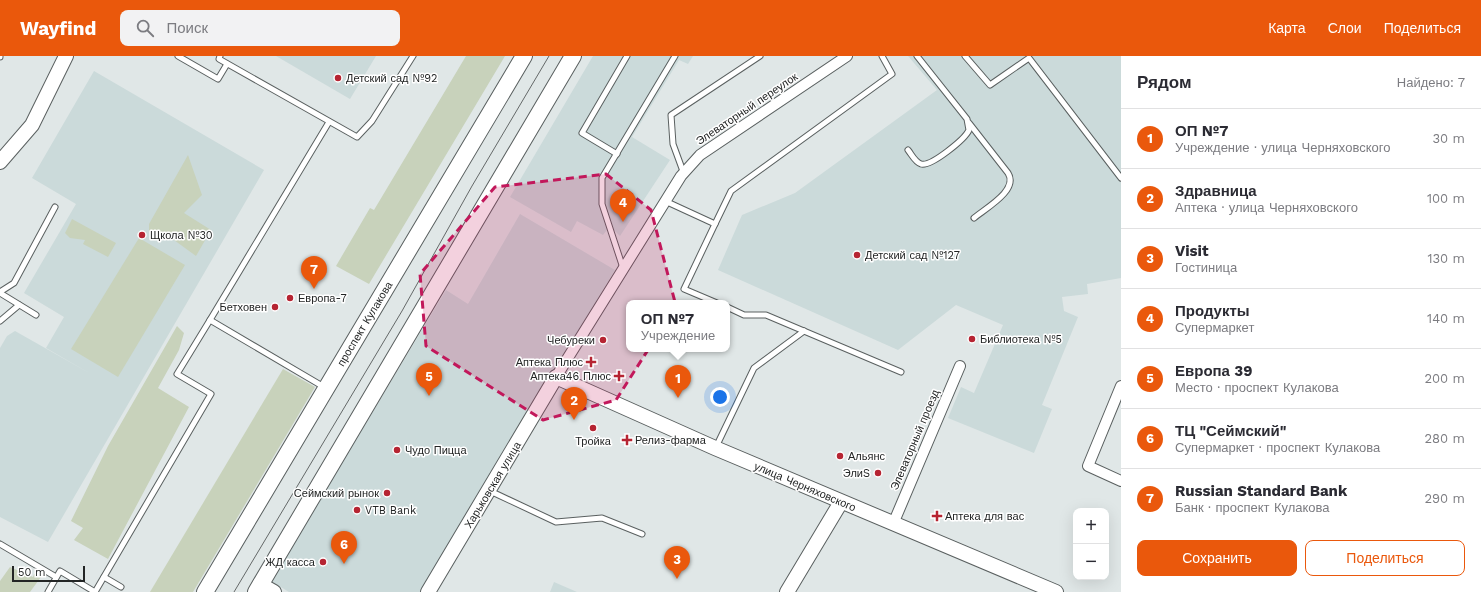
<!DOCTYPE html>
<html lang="ru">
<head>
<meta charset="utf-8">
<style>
	:root { --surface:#fff; --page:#f2f2f3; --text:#2b2b33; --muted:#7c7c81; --line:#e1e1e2; --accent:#ea580c }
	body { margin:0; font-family:"Work Sans",sans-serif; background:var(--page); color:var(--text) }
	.controls { position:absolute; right:12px; bottom:12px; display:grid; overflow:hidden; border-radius:8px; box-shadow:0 4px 16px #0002 }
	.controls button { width:36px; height:36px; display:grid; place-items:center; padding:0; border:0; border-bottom:1px solid var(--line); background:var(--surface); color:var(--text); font:20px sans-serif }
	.scale { position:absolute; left:12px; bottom:10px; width:73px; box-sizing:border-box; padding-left:4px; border:2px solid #232525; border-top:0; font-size:11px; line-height:14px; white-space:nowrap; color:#232525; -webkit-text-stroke:3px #fff; paint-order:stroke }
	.you { position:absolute; left:720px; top:341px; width:14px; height:14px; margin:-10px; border:3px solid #fff; border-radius:50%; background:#1a73e8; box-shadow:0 0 0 6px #1a73e833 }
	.badge { display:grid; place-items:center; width:26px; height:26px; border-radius:50%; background:var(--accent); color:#fff; font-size:13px; font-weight:700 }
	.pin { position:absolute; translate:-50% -33px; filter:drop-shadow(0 1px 2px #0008) }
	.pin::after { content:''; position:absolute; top:21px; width:14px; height:12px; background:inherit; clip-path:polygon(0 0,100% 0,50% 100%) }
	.popup { position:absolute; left:626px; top:244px; width:104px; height:52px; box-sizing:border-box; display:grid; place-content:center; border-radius:8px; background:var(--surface); filter:drop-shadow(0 1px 3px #0005); font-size:13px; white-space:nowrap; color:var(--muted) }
	.popup b { font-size:15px; color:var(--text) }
	.popup::after { content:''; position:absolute; left:50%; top:100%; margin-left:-8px; border:8px solid transparent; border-top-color:var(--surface) }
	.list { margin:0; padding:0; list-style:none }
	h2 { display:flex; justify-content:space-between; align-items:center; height:52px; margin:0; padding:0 16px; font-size:17px }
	h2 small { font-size:13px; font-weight:400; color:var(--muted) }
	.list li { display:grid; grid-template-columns:26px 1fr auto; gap:12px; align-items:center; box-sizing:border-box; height:60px; padding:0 16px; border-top:1px solid var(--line) }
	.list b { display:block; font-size:15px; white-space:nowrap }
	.list p { margin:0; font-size:13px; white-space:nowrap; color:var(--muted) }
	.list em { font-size:13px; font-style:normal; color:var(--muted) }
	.actions { display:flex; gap:8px; padding:12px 16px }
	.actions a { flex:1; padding:9px 0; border:1px solid var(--accent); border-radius:8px; text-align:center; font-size:14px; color:var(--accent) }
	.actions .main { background:var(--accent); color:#fff }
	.icon { flex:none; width:22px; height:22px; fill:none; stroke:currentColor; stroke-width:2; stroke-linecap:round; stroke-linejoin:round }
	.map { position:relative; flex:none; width:1121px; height:536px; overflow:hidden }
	header { display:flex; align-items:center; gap:24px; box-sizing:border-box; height:56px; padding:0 20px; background:var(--accent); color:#fff }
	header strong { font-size:19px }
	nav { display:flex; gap:22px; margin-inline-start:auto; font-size:14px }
	.search { width:280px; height:36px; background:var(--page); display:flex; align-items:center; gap:10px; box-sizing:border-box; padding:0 14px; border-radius:8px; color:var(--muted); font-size:15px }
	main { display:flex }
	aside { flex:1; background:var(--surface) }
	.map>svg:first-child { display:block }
	.built { fill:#cbdada }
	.green { fill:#c8d2bb }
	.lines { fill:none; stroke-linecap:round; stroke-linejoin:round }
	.lane-casing { stroke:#5a6060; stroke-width:7 }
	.street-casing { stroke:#5a6060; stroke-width:12 }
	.secondary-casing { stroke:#5a6060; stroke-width:16 }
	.primary-casing { stroke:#5a6060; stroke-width:18 }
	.lane { stroke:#fff; stroke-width:5 }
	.street { stroke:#fff; stroke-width:10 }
	.secondary { stroke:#fff; stroke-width:14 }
	.primary { stroke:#fff; stroke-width:16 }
	.tram { stroke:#646868; stroke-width:1 }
	.marked { fill:#c2185b; fill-opacity:0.2; stroke:#c2185b; stroke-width:3; stroke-dasharray:8 5; stroke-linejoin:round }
	.poi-dot { fill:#b62432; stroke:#fff; stroke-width:1.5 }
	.labels { text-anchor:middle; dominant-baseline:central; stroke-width:3; stroke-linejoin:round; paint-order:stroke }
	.poi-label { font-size:11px; fill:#232525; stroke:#fff; text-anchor:start }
	.street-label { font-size:11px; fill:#232525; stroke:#fff }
</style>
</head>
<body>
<header>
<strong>Wayfind</strong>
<div class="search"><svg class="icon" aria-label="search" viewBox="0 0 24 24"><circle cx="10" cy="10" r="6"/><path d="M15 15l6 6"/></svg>Поиск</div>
<nav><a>Карта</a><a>Слои</a><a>Поделиться</a></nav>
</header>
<main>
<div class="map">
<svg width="1121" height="536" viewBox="0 0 1121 536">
	<rect width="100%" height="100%" fill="#e0e7e7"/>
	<!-- built -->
	<g class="built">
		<polygon points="276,0 376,0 350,43"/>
		<polygon points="593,0 693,0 688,8 679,4 632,81 670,104 620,180 610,170 603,179 577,165 571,176 510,141"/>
		<polygon points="908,0 1121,0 1121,222 1087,228 1088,238 1062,241 1064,255 1078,261 1042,349 1052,353 1034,397 948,362 961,331 974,337 1003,269 956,249 898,294 718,214 742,159 795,137 937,34"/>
		<polygon points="94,15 264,114 48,486 0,461 0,292 7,280 15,275 91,318 46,292 64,261 24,237 76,148 32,122"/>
		<polygon points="520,158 615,214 422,536 289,536 271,525 446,234 468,248"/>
		<polygon points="554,526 577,536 550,536"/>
	</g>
	<!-- green -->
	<g class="green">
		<polygon points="466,0 505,0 369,228 336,210 370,152 374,154"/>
		<polygon points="188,99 202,139 184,157 211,174 196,200 163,176 149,176 149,168"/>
		<polygon points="72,163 116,187 108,201 83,188 85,184 70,182 65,177"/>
		<polygon points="139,182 185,209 118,321 71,293"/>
		<polygon points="177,270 184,277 179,294 158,332 189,351 108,503 74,484 83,472 71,465 108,390"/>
		<polygon points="283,313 315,331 193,536 150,536"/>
		<polygon points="10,511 33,521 34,518 41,517 41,521 30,536 0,536 0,525"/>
	</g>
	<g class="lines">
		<!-- lane casing -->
		<g class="lane-casing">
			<g id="lane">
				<polyline points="178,0 218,23 227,8"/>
				<polyline points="220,0 219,3 357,81 372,65 413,0"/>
				<polyline points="965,0 990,29 1029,2 1121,122"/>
				<polyline points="0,1 0,0"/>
				<path d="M969,67L1008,117C1019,134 986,152 974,162"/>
				<path d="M908,94C912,99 915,106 921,108C931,111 965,83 969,74L967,63L917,0"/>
				<polyline points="617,98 582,77 627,0"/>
				<polyline points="684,118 673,88 671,59 760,0"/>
				<polyline points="665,145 715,168 684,233 717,247"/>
				<polyline points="715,168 731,135 892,18 882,0"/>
				<polyline points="623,212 602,148 602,122 675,0"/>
				<polyline points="0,236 14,227 55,151"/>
				<polyline points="0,237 36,259"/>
				<polyline points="727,251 744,259 766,259 901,316"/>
				<polyline points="210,264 329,66"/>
				<polyline points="0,265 19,249"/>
				<polyline points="716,391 754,312 804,275"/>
				<polyline points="490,435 556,466 602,462 642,478"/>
				<polyline points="0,488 56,521"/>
				<polyline points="104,521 121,531"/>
				<polyline points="48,536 60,515 95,536 211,338 177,318 210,264 324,331"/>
			</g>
		</g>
		<!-- street casing -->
		<g class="street-casing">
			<g id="street">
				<polyline points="556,321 681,120 700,99 847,0"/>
				<polyline points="1121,330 1088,410 1121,425"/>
				<polyline points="893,468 960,310"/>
			</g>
		</g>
		<!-- secondary casing -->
		<g class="secondary-casing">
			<g id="secondary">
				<polyline points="0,106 32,69 66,0"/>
				<polyline points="260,528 274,536"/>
				<polyline points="428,536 556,321 715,392 1056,536"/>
				<polyline points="787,536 841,446"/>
			</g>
		</g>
		<!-- primary casing -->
		<g class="primary-casing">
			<g id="primary">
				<polyline points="205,536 524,0"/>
				<polyline points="256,536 573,0"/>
			</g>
		</g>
		<!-- lane -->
		<use href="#lane" class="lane"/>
		<!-- street -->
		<use href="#street" class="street"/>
		<!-- secondary -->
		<use href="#secondary" class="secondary"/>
		<!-- primary -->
		<use href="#primary" class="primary"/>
		<!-- tram -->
		<polyline class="tram" points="234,536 402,255 472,130 549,0"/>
	</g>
	<!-- marked area -->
	<path class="marked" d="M606,118L651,154L676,250L616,344L543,364L426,290L420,218L495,131Z"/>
	<!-- markers -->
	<g class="poi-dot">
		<circle cx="338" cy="22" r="4"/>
		<circle cx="142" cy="179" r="4"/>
		<circle cx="857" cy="199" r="4"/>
		<circle cx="290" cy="242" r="4"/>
		<circle cx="275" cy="251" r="4"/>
		<circle cx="972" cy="283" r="4"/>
		<circle cx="603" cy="284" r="4"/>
		<path d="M589 300h4v4h4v4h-4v4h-4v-4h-4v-4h4z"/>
		<path d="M617 314h4v4h4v4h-4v4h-4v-4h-4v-4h4z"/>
		<circle cx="593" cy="372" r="4"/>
		<path d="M625 378h4v4h4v4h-4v4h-4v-4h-4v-4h4z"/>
		<circle cx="397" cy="394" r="4"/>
		<circle cx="840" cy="400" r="4"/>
		<circle cx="878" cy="417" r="4"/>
		<circle cx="387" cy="437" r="4"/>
		<circle cx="357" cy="454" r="4"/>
		<path d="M935 454h4v4h4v4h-4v4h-4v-4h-4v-4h4z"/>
		<circle cx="323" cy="506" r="4"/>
	</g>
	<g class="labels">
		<!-- poi labels -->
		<g class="poi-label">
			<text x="346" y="22">Детский сад №92</text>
			<text x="150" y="179">Щкола №30</text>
			<text x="865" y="199">Детский сад №127</text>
			<text x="298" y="242">Европа-7</text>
			<text x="267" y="251" text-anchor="end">Бетховен</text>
			<text x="980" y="283">Библиотека №5</text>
			<text x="595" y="284" text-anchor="end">Чебуреки</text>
			<text x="583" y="306" text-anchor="end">Аптека Плюс</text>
			<text x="611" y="320" text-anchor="end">Аптека46 Плюс</text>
			<text x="635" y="384">Релиз-фарма</text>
			<text x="593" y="385" text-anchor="middle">Тройка</text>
			<text x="405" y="394">Чудо Пицца</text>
			<text x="848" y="400">Альянс</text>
			<text x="870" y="417" text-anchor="end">ЭлиS</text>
			<text x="379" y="437" text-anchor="end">Сеймский рынок</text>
			<text x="365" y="454">VTB Bank</text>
			<text x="945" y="460">Аптека для вас</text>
			<text x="315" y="506" text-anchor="end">ЖД касса</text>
		</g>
		<!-- street labels -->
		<g class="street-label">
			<text transform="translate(747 53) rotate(-34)">Элеваторный переулок</text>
			<text transform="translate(365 268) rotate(-59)">проспект Кулакова</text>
			<text transform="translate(915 384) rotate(-67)">Элеваторный проезд</text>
			<text transform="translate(493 429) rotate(-59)">Харьковская улица</text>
			<text transform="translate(805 431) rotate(23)">улица Черняховского</text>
		</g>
	</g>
</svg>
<div class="controls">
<button>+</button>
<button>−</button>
</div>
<div class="scale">50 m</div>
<div class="you"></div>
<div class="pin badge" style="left:678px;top:342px">1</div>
<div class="popup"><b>ОП №7</b>Учреждение</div>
<div class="pin badge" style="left:574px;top:364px">2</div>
<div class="pin badge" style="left:677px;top:523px">3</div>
<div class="pin badge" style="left:623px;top:166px">4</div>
<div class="pin badge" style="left:429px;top:340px">5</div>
<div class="pin badge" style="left:344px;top:508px">6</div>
<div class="pin badge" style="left:314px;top:233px">7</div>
</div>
<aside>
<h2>Рядом<small>Найдено: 7</small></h2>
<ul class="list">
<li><span class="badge">1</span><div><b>ОП №7</b><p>Учреждение · улица Черняховского</p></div><em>30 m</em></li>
<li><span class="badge">2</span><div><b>Здравница</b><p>Аптека · улица Черняховского</p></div><em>100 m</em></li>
<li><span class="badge">3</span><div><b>Visit</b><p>Гостиница</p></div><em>130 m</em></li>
<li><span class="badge">4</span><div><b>Продукты</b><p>Супермаркет</p></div><em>140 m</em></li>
<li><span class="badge">5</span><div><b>Европа 39</b><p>Место · проспект Кулакова</p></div><em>200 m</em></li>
<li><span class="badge">6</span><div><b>ТЦ &quot;Сеймский&quot;</b><p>Супермаркет · проспект Кулакова</p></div><em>280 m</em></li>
<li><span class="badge">7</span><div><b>Russian Standard Bank</b><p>Банк · проспект Кулакова</p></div><em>290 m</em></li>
</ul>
<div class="actions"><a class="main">Сохранить</a><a>Поделиться</a></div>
</aside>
</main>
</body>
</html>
